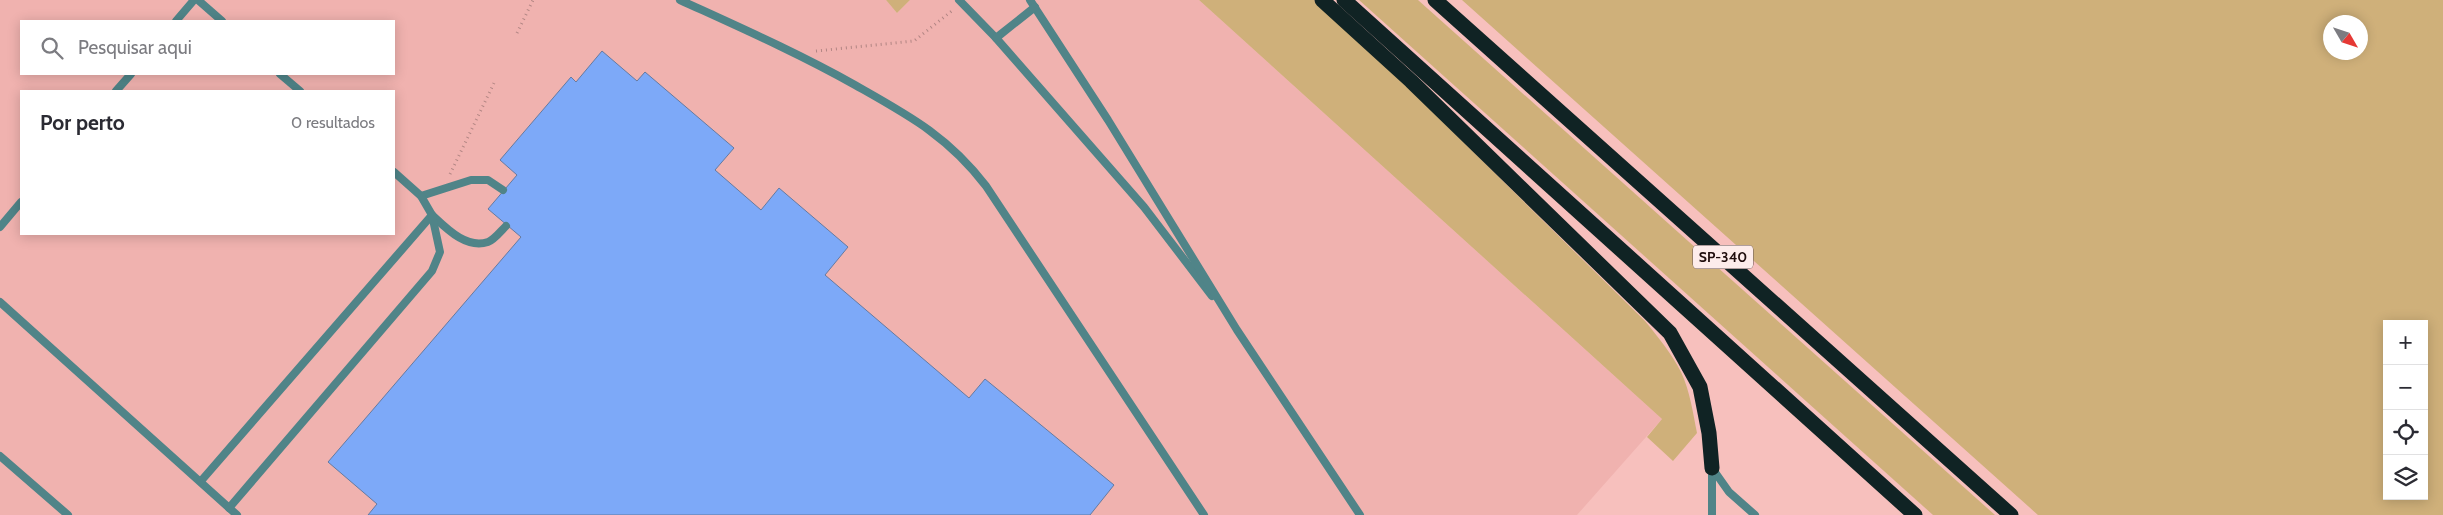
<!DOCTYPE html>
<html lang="pt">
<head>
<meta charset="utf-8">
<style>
	:root { --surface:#fff; --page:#f7f7f7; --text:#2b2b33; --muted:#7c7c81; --line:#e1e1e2 }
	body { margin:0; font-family:Cabin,sans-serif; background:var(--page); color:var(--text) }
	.controls { position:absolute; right:15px; bottom:15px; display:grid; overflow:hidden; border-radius:0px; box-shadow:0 2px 12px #0003 }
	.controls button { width:45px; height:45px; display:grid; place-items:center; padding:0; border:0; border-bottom:1px solid var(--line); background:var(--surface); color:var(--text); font:25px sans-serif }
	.compass { position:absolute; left:2323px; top:15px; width:45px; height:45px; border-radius:50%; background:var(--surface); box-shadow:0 2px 12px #0003; rotate:129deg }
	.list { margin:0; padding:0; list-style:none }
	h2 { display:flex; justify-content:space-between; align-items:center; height:65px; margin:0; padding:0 20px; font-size:21px }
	h2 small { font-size:16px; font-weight:400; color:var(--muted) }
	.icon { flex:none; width:28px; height:28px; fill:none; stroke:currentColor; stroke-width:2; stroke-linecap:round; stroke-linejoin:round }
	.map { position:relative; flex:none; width:2443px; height:515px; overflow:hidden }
	.search { position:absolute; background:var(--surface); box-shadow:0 2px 12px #0003; left:20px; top:20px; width:375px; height:55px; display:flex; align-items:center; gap:12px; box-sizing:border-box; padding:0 18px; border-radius:0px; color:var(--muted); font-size:19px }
	.panel { position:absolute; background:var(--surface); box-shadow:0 2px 12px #0003; left:20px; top:90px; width:375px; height:145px; border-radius:0px }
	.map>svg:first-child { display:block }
	.built { fill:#f0b2af; fill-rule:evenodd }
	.green { fill:#cfb07a; fill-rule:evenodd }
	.building { fill:#7da9f8; stroke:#657aa0 }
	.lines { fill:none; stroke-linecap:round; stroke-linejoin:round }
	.path { stroke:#b18583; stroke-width:3; stroke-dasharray:1 4; stroke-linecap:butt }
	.lane { stroke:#508488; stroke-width:8 }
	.highway { stroke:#102324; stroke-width:15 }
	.labels { text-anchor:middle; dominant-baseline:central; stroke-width:4.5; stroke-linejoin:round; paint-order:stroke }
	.shield { fill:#fdeceb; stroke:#625050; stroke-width:1 }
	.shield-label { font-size:14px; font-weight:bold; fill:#200d0d }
</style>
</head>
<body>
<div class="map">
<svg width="2443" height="515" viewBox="0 0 2443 515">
	<rect width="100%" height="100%" fill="#f7c0bd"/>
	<!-- built -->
	<path class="built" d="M0,0H886L897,13L910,0H1199L1662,419L1577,515H0ZM21,21H394V74H21ZM21,91H394V234H21Z"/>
	<!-- green -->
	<g class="green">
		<polygon points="886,0 910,0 897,13"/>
		<path d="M1199,0H1314L1389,69L1645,321C1658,337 1672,354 1681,372C1690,391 1693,413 1697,433L1673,461L1647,437L1662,419Z"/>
		<polygon points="1359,0 1418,0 1995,515 1933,515"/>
		<path d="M1462,0H2443V515H2038ZM2330,22H2360V52H2330ZM2387,324H2424V496H2387Z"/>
	</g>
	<!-- building -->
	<polygon class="building" points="602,51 637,81 645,72 734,148 715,170 761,210 779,188 848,247 825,275 969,398 985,379 1114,485 1090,515 368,515 377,504 328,462 521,237 488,209 517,175 500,160 571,77 576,82"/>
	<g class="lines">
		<!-- path -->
		<g class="path">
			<polyline points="517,33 533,0"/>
			<polyline points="816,51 914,41 953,10"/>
			<polyline points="450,174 494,83"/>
		</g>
		<!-- lane -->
		<g class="lane">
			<polyline points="198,0 222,21"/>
			<path d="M680,0C739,27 798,53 855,85C908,115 948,136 986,186L1204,515"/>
			<polyline points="959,0 996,38 1144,207 1212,296"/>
			<polyline points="1030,0 1108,120 1237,330 1360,515"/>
			<polyline points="176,21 194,0"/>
			<polyline points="996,38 1035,7"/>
			<polyline points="280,74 300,91"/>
			<polyline points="116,91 131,74"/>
			<polyline points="421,196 471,180 488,180 503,190"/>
			<path d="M432,215C447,229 466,249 488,242C494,240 501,231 506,226"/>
			<polyline points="0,227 21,202"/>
			<polyline points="0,302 237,515"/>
			<polyline points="0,456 68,515"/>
			<polyline points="1712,468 1729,492 1755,515"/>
			<polyline points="1712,468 1712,515"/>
			<polyline points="201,481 432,215"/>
			<polyline points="229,508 432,271 440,252 432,215 421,196 394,172"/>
		</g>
		<!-- highway -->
		<g class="highway">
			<polyline points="1322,0 1411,81 1670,333 1700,387 1709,433 1712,468"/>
			<polyline points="1344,0 1915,515"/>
			<polyline points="1435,0 2011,515"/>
		</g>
	</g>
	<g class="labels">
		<!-- shield labels -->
		<rect class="shield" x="1693" y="245.5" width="60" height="23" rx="4"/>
		<g class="shield-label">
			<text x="1723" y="257">SP-340</text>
		</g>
	</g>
</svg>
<div class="controls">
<button>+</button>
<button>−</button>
<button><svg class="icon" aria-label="locate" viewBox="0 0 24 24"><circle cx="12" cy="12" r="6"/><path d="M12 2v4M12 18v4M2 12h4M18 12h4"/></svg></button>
<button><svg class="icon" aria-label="layers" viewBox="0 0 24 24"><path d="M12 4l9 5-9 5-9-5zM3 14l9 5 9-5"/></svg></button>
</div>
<svg class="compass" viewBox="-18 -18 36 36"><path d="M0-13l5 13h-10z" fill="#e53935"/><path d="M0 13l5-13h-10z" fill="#7c7c81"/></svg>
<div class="search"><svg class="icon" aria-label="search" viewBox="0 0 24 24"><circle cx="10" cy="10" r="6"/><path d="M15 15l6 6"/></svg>Pesquisar aqui</div>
<section class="panel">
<h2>Por perto<small>0 resultados</small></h2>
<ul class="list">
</ul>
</section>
</div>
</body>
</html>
